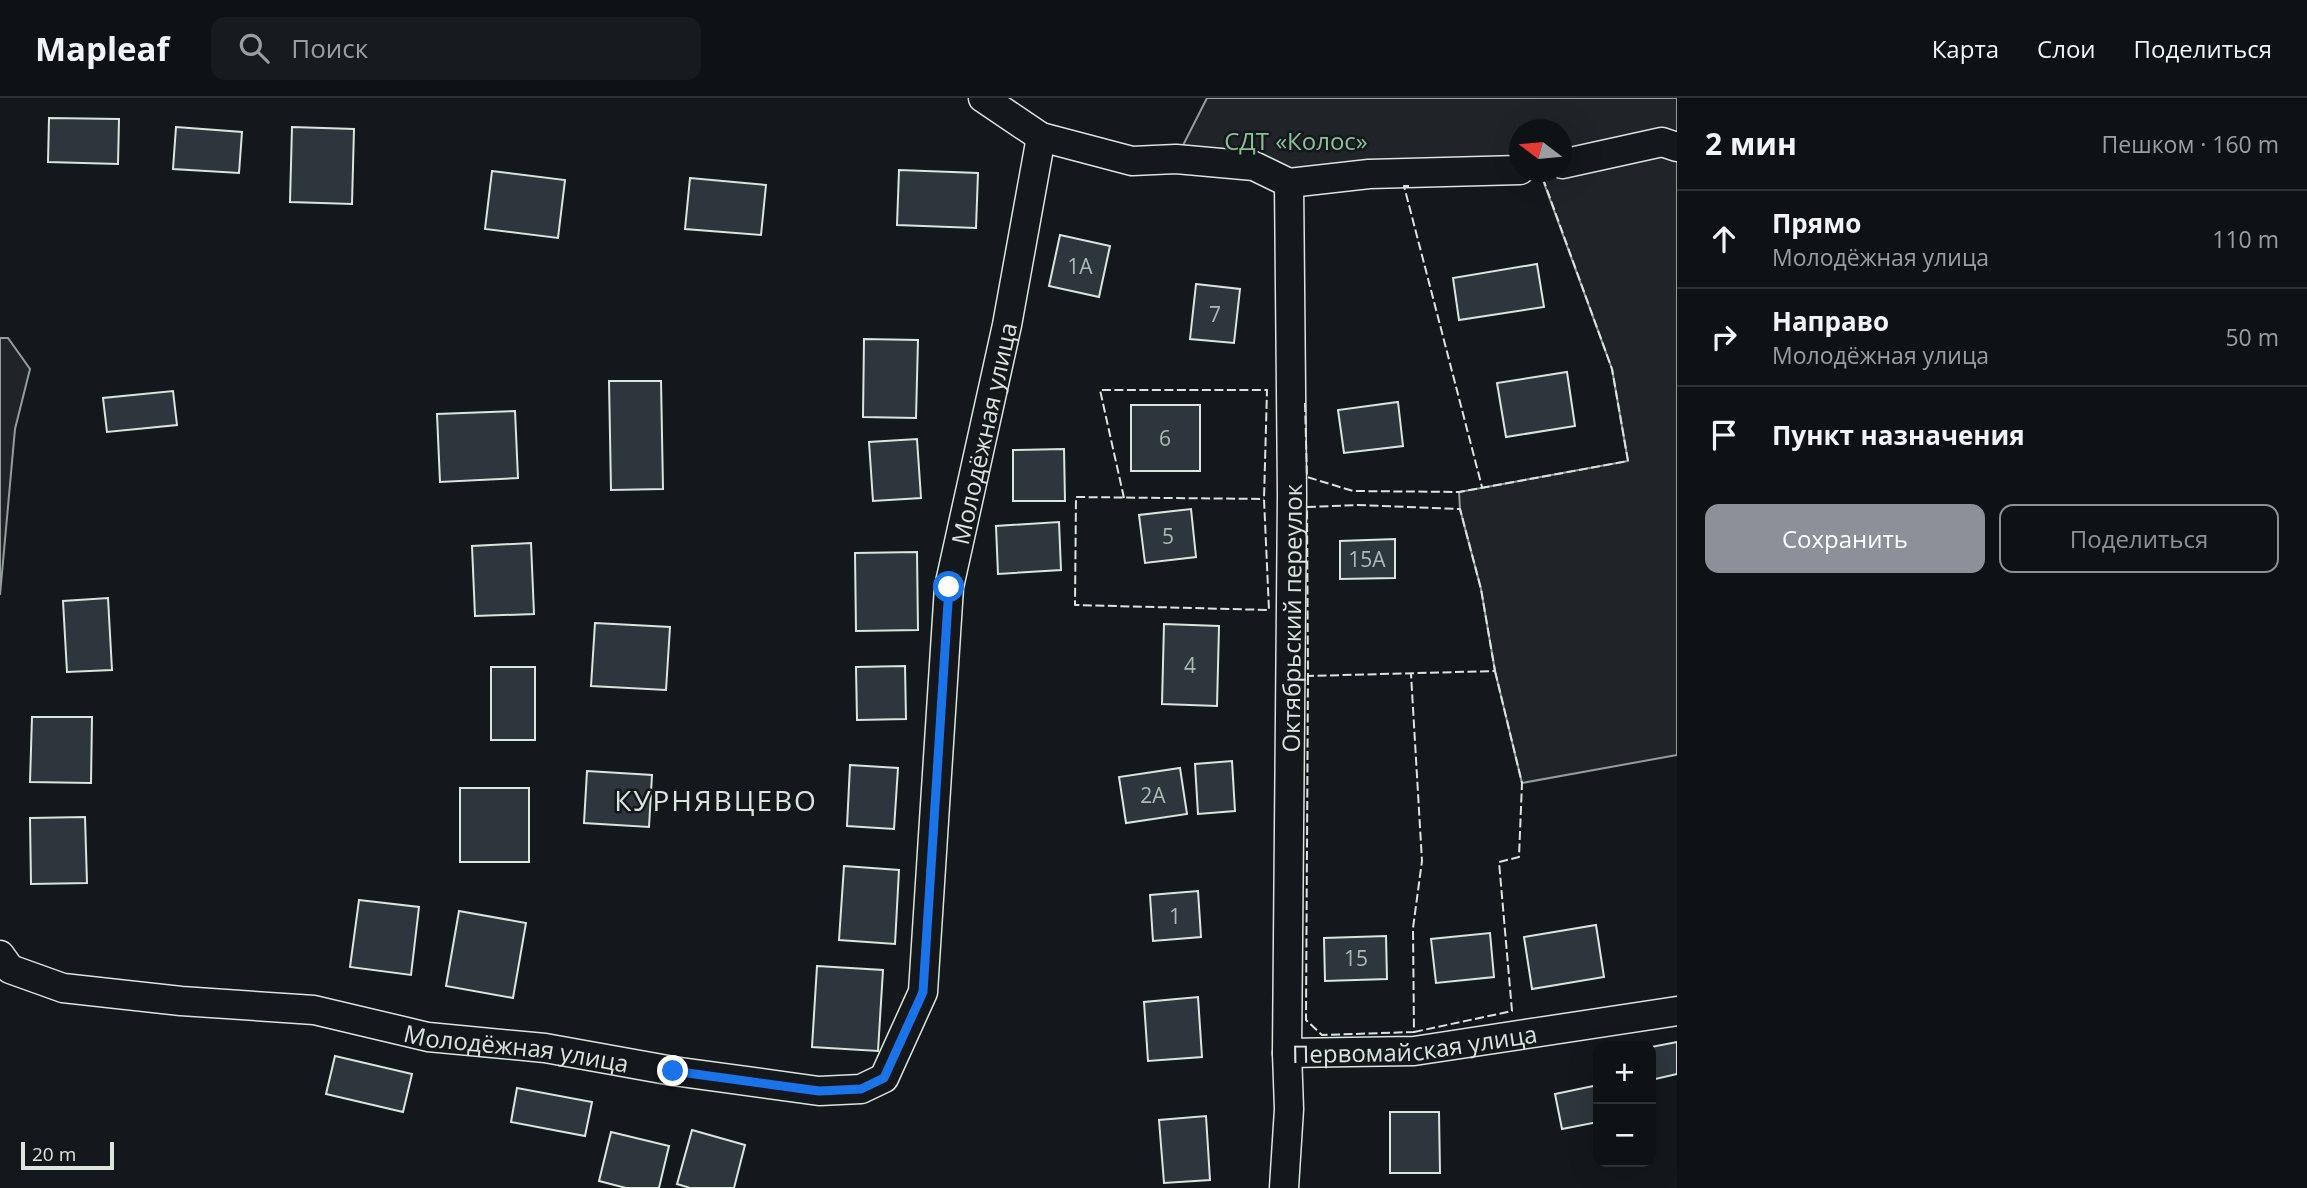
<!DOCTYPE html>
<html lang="ru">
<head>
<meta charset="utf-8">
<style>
	:root { --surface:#0f1215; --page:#181b1e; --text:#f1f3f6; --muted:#9b9ea0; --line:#2f3234; --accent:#8c9099 }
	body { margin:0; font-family:"Open Sans",sans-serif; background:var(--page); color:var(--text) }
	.controls { position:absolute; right:21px; bottom:21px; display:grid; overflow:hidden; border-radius:14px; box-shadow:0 7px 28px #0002 }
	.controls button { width:63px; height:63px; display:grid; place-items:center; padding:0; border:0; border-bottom:2px solid var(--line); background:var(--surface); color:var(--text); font:35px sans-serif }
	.compass { position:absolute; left:1509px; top:21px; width:63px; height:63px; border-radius:50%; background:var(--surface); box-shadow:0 7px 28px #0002; rotate:286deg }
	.scale { position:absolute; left:21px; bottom:18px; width:93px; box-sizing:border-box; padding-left:7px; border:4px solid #d8e6dc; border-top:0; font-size:19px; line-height:24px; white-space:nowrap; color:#d8e6dc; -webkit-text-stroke:5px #14181c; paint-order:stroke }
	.stop { position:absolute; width:21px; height:21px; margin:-16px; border:5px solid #1a73e8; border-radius:50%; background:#fff }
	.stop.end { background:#1a73e8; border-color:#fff; box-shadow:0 2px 7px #0008 }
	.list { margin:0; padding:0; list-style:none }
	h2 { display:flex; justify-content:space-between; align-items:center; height:91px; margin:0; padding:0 28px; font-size:30px }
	h2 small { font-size:23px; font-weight:400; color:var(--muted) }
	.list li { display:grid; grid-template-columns:46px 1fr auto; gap:21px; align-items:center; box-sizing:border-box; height:98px; padding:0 28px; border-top:2px solid var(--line) }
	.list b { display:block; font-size:26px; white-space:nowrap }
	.list p { margin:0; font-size:23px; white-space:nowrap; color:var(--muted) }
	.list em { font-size:23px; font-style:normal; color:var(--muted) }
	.actions { display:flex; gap:14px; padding:21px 28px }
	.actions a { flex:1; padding:16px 0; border:2px solid var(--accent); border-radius:14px; text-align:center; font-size:24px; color:var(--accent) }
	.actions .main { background:var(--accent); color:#fff }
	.icon { flex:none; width:38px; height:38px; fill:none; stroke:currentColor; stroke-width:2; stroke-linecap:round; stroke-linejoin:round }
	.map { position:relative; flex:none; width:1677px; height:1090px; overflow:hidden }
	header { display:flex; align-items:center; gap:42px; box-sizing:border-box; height:98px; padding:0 35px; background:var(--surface); border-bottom:2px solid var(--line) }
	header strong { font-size:33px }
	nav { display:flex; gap:38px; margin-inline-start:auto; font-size:24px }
	.search { width:490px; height:63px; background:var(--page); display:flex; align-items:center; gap:18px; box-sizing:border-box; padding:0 24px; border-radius:14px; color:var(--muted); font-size:26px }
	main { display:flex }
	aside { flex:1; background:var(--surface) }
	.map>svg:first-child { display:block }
	.green { fill:#202428; stroke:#939e99; stroke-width:2 }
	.building { fill:#2c363c; stroke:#d8e6dc; stroke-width:2 }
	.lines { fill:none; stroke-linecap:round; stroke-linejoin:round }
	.minor-casing { stroke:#d8e6dc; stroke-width:31 }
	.minor { stroke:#14181c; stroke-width:28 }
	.fence { stroke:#d8e6dc; stroke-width:2; stroke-dasharray:9 3.5; stroke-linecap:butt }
	.route { stroke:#1a73e8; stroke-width:9 }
	.labels { text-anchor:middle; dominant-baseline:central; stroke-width:5; stroke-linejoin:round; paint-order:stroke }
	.number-label { font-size:21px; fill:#adbab4 }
	.park-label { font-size:24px; fill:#8ac095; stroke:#14181c }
	.street-label { font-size:24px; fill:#d8e6dc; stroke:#14181c }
	.quarter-label { font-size:28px; letter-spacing:2px; fill:#d8e6dc; stroke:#14181c }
</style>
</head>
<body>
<header>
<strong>Mapleaf</strong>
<div class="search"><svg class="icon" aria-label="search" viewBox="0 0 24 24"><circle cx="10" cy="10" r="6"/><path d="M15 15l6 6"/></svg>Поиск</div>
<nav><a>Карта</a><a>Слои</a><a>Поделиться</a></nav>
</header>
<main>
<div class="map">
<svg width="1677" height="1090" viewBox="0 0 1677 1090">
	<rect width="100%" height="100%" fill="#14181c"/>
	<!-- green -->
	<g class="green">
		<polygon points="1207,0 1677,0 1677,657 1522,685 1495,573 1481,491 1460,411 1459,394 1628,363 1612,271 1540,74 1562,74 1562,32 1520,32 1519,72 1289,85 1176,61"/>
		<polygon points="0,240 8,240 30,271 15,331 0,497"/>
	</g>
	<!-- building -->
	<g class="building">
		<polygon points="49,20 119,21 118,66 48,64"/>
		<polygon points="176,29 242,34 239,75 173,71"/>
		<polygon points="292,29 354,31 352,106 290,104"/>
		<polygon points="899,72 978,75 976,130 897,127"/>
		<polygon points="492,73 565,82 558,140 485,131"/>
		<polygon points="690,80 766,87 761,137 685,131"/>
		<polygon points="1060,137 1110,148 1099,199 1049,188"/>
		<polygon points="1537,166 1544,209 1459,222 1453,180"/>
		<polygon points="1196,186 1240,191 1234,245 1190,241"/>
		<polygon points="864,241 918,242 916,320 863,319"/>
		<polygon points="1567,274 1575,328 1506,339 1497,285"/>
		<polygon points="609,283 661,283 663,391 611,392"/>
		<polygon points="173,293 177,327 107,334 103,300"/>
		<polygon points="1398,304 1403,348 1344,355 1338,312"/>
		<rect x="1131" y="307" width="69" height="66"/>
		<polygon points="515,313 518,380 440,384 437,316"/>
		<polygon points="917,341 921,400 873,403 869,344"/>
		<polygon points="1064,351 1065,403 1013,403 1013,352"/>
		<polygon points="1191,411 1196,459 1145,465 1139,417"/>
		<polygon points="1059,424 1061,472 998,476 996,428"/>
		<polygon points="1395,441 1395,480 1340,481 1340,443"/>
		<polygon points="531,445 534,516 475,518 472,448"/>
		<polygon points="917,454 918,532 856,533 855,455"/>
		<polygon points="108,500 112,572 67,574 63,503"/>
		<polygon points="595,525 670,529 666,592 591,588"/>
		<polygon points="1164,526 1219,528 1217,608 1162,606"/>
		<polygon points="905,568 906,621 857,622 856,569"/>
		<rect x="491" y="569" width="44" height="73"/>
		<polygon points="32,619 92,619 91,685 30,684"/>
		<polygon points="1232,663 1235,713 1198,716 1195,666"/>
		<polygon points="850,667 898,670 894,731 847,728"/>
		<polygon points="1180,670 1187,716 1126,725 1119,679"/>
		<polygon points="587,673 652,677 649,729 584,725"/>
		<rect x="460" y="690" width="69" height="74"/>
		<polygon points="85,719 87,785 31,786 30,720"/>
		<polygon points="844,768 899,772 895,846 839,842"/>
		<polygon points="1198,793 1201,839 1153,843 1150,797"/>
		<polygon points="359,802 419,809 411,877 350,869"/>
		<polygon points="459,813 526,825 513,900 446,888"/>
		<polygon points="1596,827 1604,879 1532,891 1524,839"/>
		<polygon points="1490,835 1494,879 1436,885 1431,841"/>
		<polygon points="1386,838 1387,881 1325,883 1324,840"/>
		<polygon points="817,868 883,872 878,953 812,949"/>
		<polygon points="1198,899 1202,959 1148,963 1144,904"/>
		<polygon points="1677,944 1677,976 1651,982 1651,949"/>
		<polygon points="335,958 412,976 403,1014 326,996"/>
		<polygon points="1598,987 1598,1024 1562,1031 1555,996"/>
		<polygon points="517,990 592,1004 585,1038 511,1024"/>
		<polygon points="1390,1014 1439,1014 1440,1075 1390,1075"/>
		<polygon points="1206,1018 1210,1082 1164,1085 1159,1022"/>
		<polygon points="692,1032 745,1047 734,1090 690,1090 677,1086"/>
		<polygon points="611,1034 669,1048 659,1090 626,1090 599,1083"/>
	</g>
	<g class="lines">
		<!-- minor casing -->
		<g class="minor-casing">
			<g id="minor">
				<polyline points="983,0 1041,39 1132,63 1176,61 1254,68 1289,85 1369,76 1520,72"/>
				<polyline points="1562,66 1662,44 1677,49"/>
				<path id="s1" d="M0,857L10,871L63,890L181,903L314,912L428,939L545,950L673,973L819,993L861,991L884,980L923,894L949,489L1007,227L1041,39"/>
				<path id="s2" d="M1287,955L1414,953L1677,913"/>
				<path id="s3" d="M1284,1090L1289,1011L1287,955L1292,396L1289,85"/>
			</g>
		</g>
		<!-- minor -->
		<use href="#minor" class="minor"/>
		<!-- fence -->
		<g class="fence">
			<polyline points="1409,88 1404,88 1482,389"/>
			<polyline points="1305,305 1307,379 1353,393 1459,394 1628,363 1612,271 1542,78 1527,79"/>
			<polyline points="1124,400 1100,292 1267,292 1264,401 1269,512 1075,507 1076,399 1264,401"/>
			<polygon points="1357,407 1460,411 1481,491 1495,573 1308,578 1307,409"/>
			<polyline points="1308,578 1306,922 1322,937 1414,934 1413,830 1422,763 1411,576"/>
			<polyline points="1414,934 1512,913 1499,764 1519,759 1522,685 1495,573"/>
		</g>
	</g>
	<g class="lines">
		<!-- route -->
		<polyline class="route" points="673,973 819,993 861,991 884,980 923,894 949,489"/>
	</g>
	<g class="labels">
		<!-- number labels -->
		<g class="number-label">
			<text x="1080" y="168">1А</text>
			<text x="1215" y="216">7</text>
			<text x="1165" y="340">6</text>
			<text x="1168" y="438">5</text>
			<text x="1367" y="461">15А</text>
			<text x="1190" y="567">4</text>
			<text x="1153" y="697">2А</text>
			<text x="1175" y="818">1</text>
			<text x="1356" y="860">15</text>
		</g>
		<!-- park labels -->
		<g class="park-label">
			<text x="1296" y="42">СДТ «Колос»</text>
		</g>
		<!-- street labels -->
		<g class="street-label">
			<text stroke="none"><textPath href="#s1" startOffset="1563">Молодёжная улица</textPath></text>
			<text stroke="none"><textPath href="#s3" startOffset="570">Октябрьский переулок</textPath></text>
			<text stroke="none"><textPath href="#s2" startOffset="128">Первомайская улица</textPath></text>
			<text stroke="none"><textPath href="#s1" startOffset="532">Молодёжная улица</textPath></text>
		</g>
		<!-- quarter labels -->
		<g class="quarter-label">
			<text x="716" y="702">КУРНЯВЦЕВО</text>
		</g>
	</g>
</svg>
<div class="controls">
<button>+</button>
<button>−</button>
</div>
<svg class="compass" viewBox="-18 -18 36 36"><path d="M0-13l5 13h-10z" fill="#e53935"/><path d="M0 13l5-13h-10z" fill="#9b9ea0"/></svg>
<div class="scale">20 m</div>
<div class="stop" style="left:949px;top:489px"></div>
<div class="stop end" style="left:673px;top:973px"></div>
</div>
<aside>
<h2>2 мин<small>Пешком · 160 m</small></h2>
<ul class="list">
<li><svg class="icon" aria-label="ahead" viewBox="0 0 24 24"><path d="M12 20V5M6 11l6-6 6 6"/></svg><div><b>Прямо</b><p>Молодёжная улица</p></div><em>110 m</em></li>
<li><svg class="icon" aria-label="right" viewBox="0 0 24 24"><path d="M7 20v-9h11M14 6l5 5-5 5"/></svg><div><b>Направо</b><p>Молодёжная улица</p></div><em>50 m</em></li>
<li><svg class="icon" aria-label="arrive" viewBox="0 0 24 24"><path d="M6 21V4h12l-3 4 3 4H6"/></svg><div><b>Пункт назначения</b></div></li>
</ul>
<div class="actions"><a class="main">Сохранить</a><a>Поделиться</a></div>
</aside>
</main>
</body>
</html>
